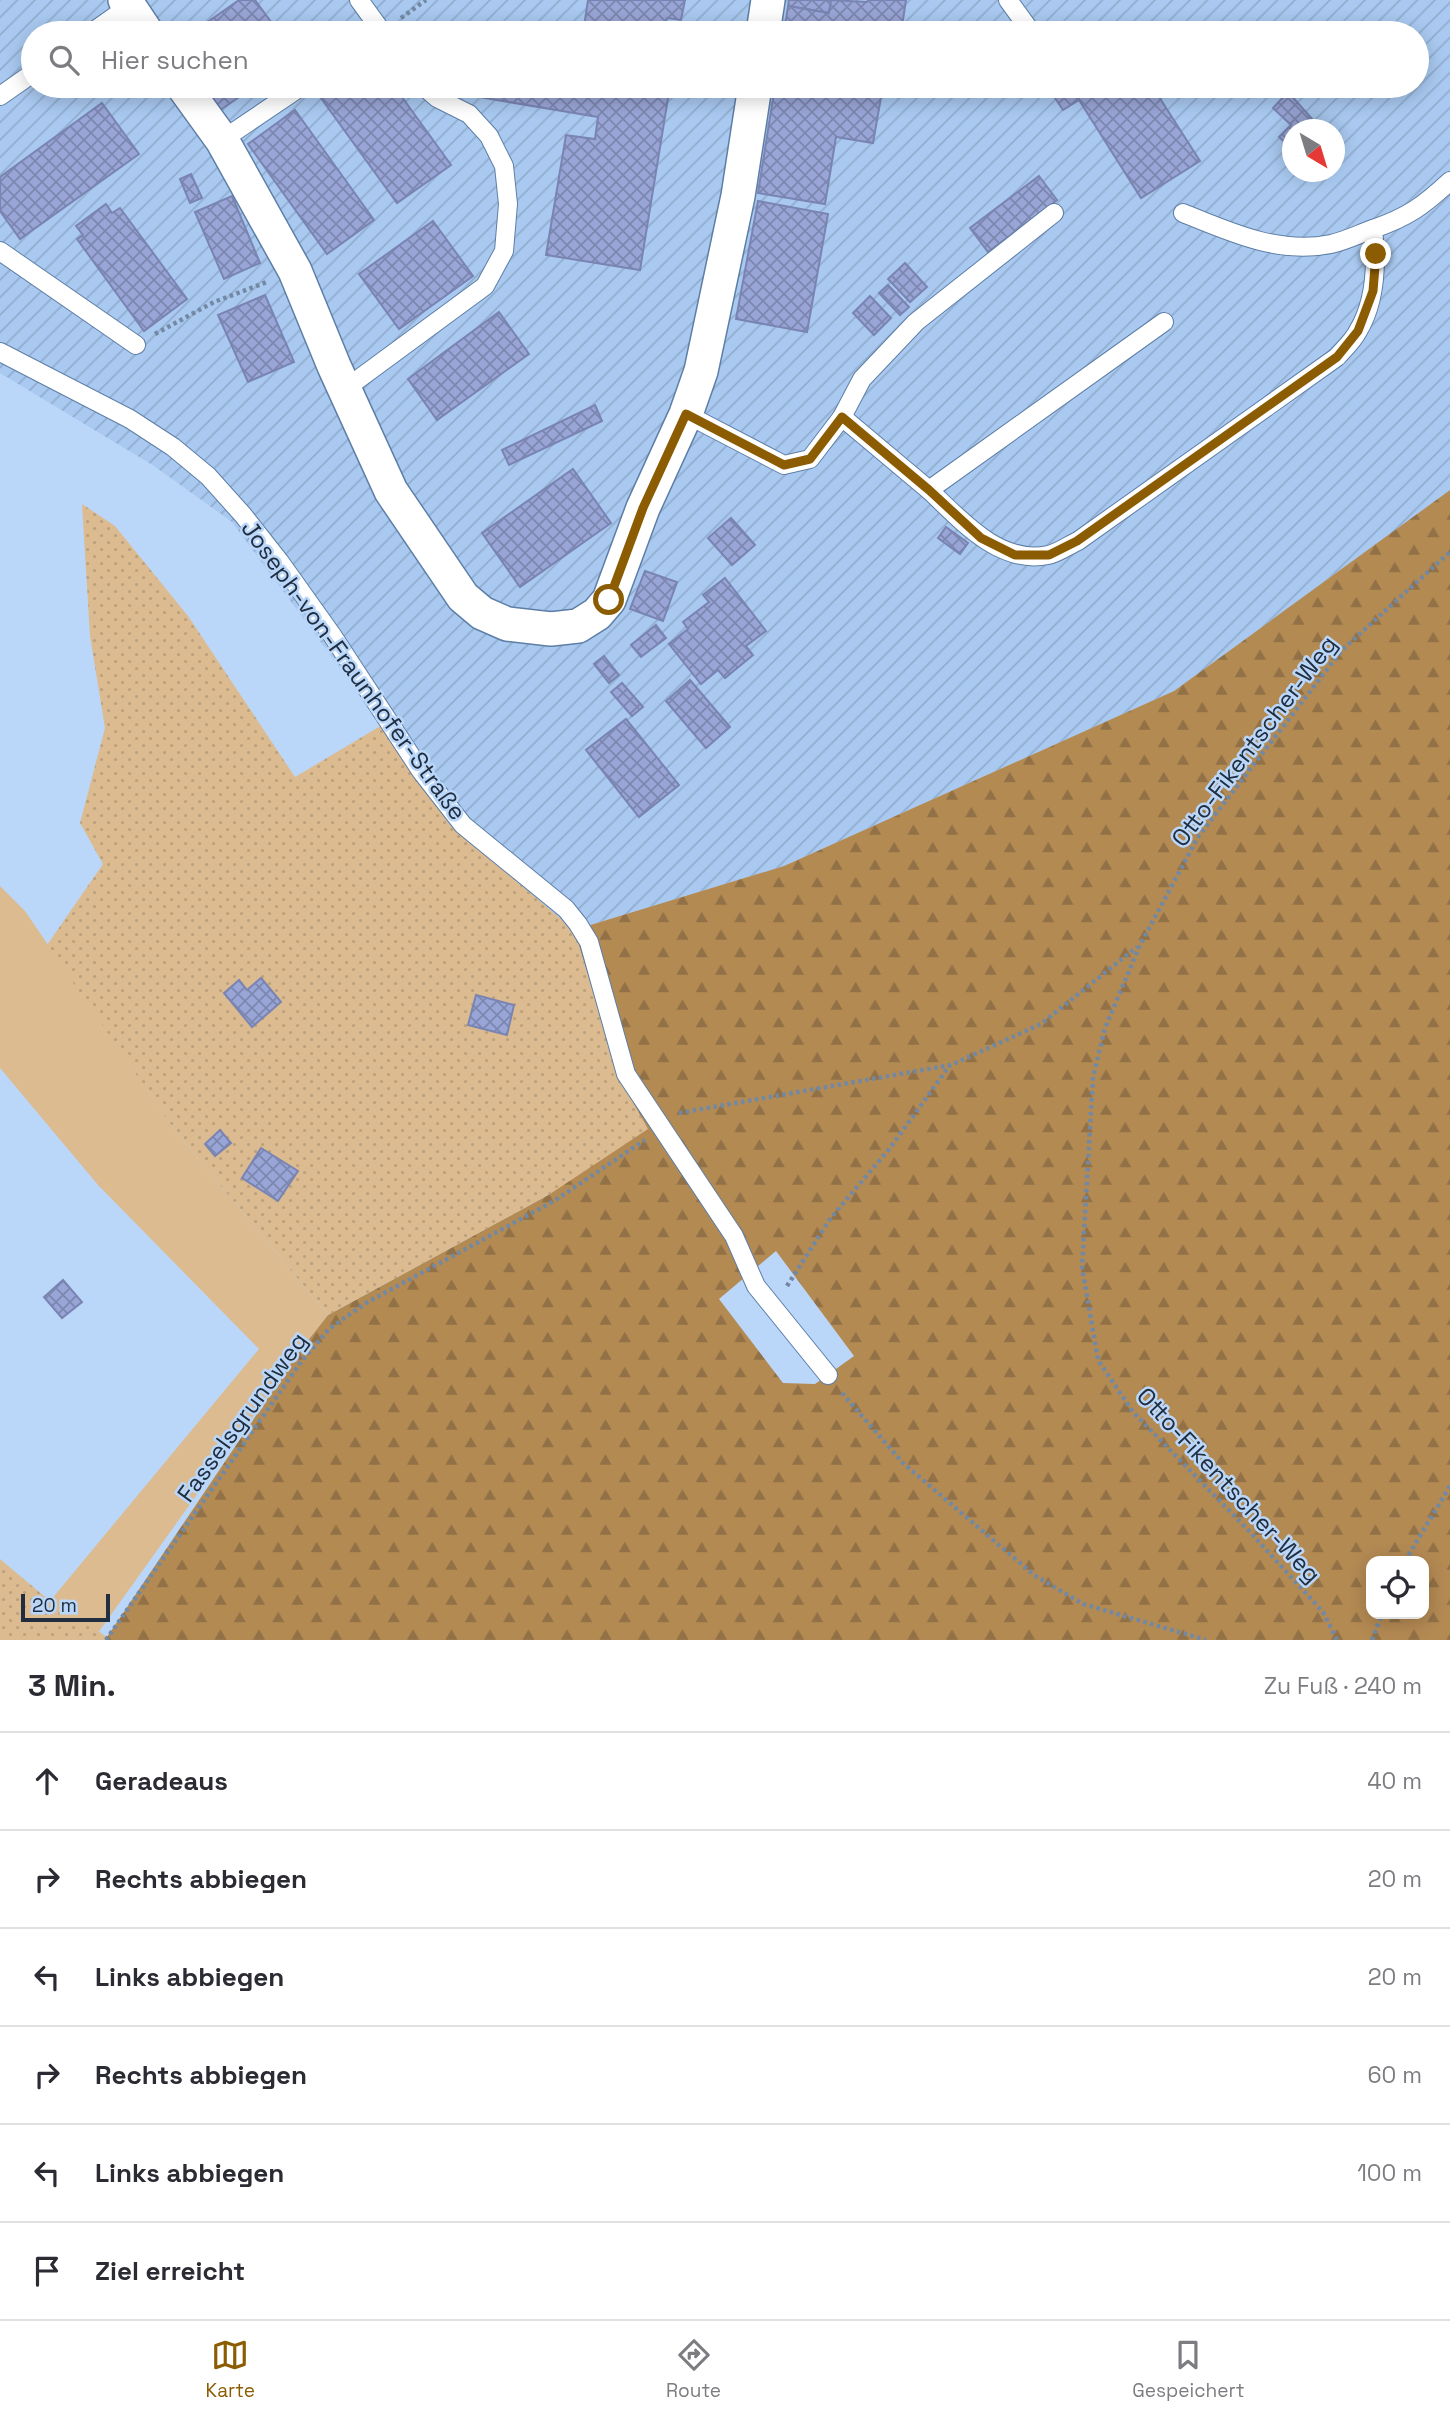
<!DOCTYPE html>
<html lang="de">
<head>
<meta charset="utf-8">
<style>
	:root { --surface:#fff; --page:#f7f7f7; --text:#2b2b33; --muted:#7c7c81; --line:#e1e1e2; --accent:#8c5c03 }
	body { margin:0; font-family:"Space Grotesk",sans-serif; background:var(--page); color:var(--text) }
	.controls { position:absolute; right:21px; bottom:21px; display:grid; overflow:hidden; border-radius:14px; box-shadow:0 4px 18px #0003 }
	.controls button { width:63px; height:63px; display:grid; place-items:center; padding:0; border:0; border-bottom:2px solid var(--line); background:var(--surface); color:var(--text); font:35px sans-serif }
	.compass { position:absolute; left:1282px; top:119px; width:63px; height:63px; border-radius:50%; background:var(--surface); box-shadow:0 4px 18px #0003; rotate:142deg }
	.scale { position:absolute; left:21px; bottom:18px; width:89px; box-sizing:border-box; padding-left:7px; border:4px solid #202e3f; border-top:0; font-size:19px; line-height:24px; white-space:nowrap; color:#202e3f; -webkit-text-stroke:5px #bad7fa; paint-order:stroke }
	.stop { position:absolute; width:21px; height:21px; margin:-16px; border:5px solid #8c5c03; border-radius:50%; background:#fff }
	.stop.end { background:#8c5c03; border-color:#fff; box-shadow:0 2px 7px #0008 }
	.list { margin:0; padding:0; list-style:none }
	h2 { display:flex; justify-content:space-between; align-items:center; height:91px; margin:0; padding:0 28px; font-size:30px }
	h2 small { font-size:23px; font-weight:400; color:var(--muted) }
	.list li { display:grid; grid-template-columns:46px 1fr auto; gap:21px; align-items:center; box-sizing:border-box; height:98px; padding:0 28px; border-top:2px solid var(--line) }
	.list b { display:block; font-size:26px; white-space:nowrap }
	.list em { font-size:23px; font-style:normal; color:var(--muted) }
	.icon { flex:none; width:38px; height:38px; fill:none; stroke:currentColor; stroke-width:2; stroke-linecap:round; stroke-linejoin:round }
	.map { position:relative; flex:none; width:1450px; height:1640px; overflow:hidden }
	.search { position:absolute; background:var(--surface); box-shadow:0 4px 18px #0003; left:21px; right:21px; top:21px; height:77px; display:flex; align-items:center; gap:18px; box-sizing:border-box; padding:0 24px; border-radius:38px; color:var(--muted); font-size:26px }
	.sheet { height:679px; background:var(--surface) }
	nav { display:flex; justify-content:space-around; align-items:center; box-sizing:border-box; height:98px; border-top:2px solid var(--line); background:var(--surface); font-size:19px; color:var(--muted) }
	nav a { display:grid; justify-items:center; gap:4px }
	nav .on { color:var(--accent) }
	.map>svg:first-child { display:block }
	.industrial { fill:url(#industrial-furrows); fill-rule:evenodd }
	.grass { fill:#dcbb90 }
	.forest { fill:url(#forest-firs); fill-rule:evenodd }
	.park { fill:url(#park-dots) }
	.building { fill:url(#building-cross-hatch); stroke:#7984b3; stroke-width:2 }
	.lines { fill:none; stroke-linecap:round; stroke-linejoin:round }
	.service-casing { stroke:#5d7ea6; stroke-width:20 }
	.minor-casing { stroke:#5d7ea6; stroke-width:36 }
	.path { stroke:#7389a3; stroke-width:4.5; stroke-dasharray:3.5 3.5; stroke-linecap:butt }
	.service { stroke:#fff; stroke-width:18 }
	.minor { stroke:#fff; stroke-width:33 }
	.route { stroke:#8c5c03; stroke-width:9 }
	.labels { text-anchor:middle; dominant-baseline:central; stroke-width:5; stroke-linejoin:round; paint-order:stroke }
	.street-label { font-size:24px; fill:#202e3f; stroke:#bad7fa }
</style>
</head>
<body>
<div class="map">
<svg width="1450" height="1640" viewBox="0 0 1450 1640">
	<defs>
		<pattern id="industrial-furrows" width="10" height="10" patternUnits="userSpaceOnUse" patternTransform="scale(1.75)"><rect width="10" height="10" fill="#a9c9f0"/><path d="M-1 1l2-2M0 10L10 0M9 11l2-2" fill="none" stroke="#91adcf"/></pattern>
		<pattern id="forest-firs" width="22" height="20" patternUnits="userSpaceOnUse" patternTransform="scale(1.75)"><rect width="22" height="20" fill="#b48a53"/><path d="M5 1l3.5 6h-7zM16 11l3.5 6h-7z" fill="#927146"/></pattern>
		<pattern id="park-dots" width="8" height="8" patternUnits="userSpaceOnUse" patternTransform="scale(1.75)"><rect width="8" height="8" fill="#dcbb90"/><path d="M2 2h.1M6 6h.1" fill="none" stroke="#bca17d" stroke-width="1.8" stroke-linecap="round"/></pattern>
		<pattern id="building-cross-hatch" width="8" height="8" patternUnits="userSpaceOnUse" patternTransform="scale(1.75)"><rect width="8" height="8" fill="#99a5d6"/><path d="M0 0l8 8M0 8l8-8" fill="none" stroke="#7c87af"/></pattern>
	</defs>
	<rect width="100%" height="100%" fill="#bad7fa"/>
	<!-- industrial -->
	<path class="industrial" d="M0,0H1450V490L1174,691L784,866L574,930L449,824L382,725L232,522L154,466L0,373ZM33,33H1417V86H33ZM1292,130H1334V172H1292Z"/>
	<!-- grass -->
	<polygon class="grass" points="0,886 25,911 176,1132 328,1315 296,1356 98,1633 50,1601 259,1349 98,1185 0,1068"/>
	<!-- forest -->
	<path class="forest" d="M1450,490V1640H105L296,1356L328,1315L550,1194L620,1079L574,930L784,866L1174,691ZM776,1251L854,1356L815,1384L783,1383L719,1299ZM1371,1561H1424V1614H1371Z"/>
	<!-- park -->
	<g class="park">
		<polygon points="82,504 115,526 188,616 295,777 382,725 449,824 574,930 620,1079 648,1129 550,1194 328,1315 176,1132 47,945 103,864 80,823 105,728 90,636"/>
		<polygon points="0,1559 50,1601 107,1637 105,1640 0,1640"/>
	</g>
	<!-- building -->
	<g class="building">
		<polygon points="239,0 255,0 279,33 192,33"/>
		<polygon points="588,0 685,0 681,20 667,18 664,33 583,33"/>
		<polygon points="789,0 831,0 829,13 788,6"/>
		<polygon points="831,0 867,2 868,0 906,0 901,33 784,33 788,6 829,13"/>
		<polygon points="200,86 255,86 219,111"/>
		<polygon points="329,86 394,86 451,165 397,203 318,94"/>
		<polygon points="475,86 670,86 640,270 546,255 566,135 595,139 598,117 473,96"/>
		<polygon points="775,86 883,86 873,143 836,137 825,204 758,193"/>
		<polygon points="1047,86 1152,86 1200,161 1141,198 1079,100 1063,110"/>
		<polygon points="1288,92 1322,130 1292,130 1292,149 1279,137 1291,125 1273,108"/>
		<polygon points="102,103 139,154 20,239 0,211 0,177"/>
		<polygon points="295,110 374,220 327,254 248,144"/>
		<polygon points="191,174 202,198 190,203 180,179"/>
		<polygon points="1039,176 1057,200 988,252 970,228"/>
		<polygon points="232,196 260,263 224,279 195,212"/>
		<polygon points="758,201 828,214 807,332 736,319"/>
		<polygon points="106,204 112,213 120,208 187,299 144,331 77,239 83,235 76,226"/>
		<polygon points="433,221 473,276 399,329 359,274"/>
		<polygon points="905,263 927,287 910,302 888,279"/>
		<polygon points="888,285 909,307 900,315 879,293"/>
		<polygon points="265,295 294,362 248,382 218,315"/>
		<polygon points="870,296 891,318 874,335 853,313"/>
		<polygon points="499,312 529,354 437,420 408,379"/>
		<polygon points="595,405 602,421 509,465 502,450"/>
		<polygon points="573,469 611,523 520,587 482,533"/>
		<polygon points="731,518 755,545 732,565 708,538"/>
		<polygon points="946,527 968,543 960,554 938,538"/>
		<polygon points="645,571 677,582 663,621 630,609"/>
		<polygon points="725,578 766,631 746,646 753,655 725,678 718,670 701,684 669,644 688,629 683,622 709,602 703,595"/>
		<polygon points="656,625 666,638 641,657 631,645"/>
		<polygon points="604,656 619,675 609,683 594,664"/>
		<polygon points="690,680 730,727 706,748 666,701"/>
		<polygon points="622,683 643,707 632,716 611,692"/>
		<polygon points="626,719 679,785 639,817 586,750"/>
		<polygon points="261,978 281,1002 252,1027 224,993 239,980 247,990"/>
		<polygon points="476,995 514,1005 507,1035 468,1025"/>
		<polygon points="220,1130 231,1143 215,1156 205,1144"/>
		<polygon points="261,1148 298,1171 278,1201 242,1178"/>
		<polygon points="63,1280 82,1302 62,1318 44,1297"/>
	</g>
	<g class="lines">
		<!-- service casing -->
		<g class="service-casing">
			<g id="service">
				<polyline points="359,0 383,33"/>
				<polyline points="1008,0 1032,33"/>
				<polyline points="91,33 128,7"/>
				<polyline points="0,96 33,73"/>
				<polyline points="222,140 302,86"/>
				<path d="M1183,213C1230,232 1279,255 1331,244C1345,241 1359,234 1373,229"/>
				<polyline points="0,251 136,345"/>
				<polyline points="0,352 130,419 173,447 208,476 243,515 280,562 332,635 421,771 463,825 566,909 578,924 589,942 626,1074 734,1236 756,1286 828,1375"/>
				<polyline points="345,389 485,286 504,251 508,204 504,166 489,136 469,114 437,98 423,86"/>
				<polyline points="686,414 784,465 810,459 842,417 929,490 1164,322"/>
				<polyline points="842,417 862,379 916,322 1054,213"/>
				<path d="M929,490C961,520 999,565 1048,555C1058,553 1069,545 1078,541L1337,357C1344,349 1353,341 1358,331C1376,301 1377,263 1373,229C1408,217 1423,206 1450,181"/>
			</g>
		</g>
		<!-- minor casing -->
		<g class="minor-casing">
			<g id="minor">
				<polyline points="125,0 147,33"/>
				<polyline points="763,33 768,0"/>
				<polyline points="183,86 222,140 295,271 334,366 391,491 463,597 482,613 507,624 551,629 578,626 597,614 609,600 643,508 686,414 701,371 738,196 755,86"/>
			</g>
		</g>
		<!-- path -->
		<g class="path">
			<polyline points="401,18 426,0"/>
			<polyline points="155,334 214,302 267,282"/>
			<polyline points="679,1113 951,1065 1041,1024 1137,947"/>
			<polyline points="787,1286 830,1219 890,1148 950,1065"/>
			<polyline points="842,1393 903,1463 1034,1575 1083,1604 1206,1640"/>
			<polyline points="1405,1561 1450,1486"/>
			<polyline points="106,1640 301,1362 329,1329 366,1303 554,1201 645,1140"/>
			<polyline points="1337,1640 1323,1612 1250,1532 1133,1412 1098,1360 1082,1267 1093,1077 1105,1028 1140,945 1198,837 1342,650 1450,552"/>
			<polyline points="1372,1640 1382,1614"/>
		</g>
		<!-- service -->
		<use href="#service" class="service"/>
		<!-- minor -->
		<use href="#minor" class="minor"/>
	</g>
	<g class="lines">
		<!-- route -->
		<polyline class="route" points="609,600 643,508 686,414 784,465 810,459 842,417 929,490 981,538 1015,555 1049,555 1077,541 1337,357 1358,331 1373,291 1376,254"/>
	</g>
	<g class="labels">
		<!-- street labels -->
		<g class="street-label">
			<text transform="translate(354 670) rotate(54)">Joseph-von-Fraunhofer-Straße</text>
			<text transform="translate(1254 741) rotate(-53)">Otto-Fikentscher-Weg</text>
			<text transform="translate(242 1417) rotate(-54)">Fasselsgrundweg</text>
			<text transform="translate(1229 1485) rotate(47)">Otto-Fikentscher-Weg</text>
		</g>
	</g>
</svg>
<div class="controls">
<button><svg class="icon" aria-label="locate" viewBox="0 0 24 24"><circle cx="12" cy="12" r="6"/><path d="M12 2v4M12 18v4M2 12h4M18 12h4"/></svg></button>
</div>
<svg class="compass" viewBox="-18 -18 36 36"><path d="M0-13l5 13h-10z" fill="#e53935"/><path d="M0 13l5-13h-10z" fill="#7c7c81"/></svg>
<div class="scale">20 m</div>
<div class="stop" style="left:609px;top:600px"></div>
<div class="stop end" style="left:1376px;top:254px"></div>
<div class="search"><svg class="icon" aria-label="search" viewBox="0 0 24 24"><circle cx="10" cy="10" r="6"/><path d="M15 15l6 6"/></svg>Hier suchen</div>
</div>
<section class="sheet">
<h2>3 Min.<small>Zu Fuß · 240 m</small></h2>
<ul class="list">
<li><svg class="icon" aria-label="ahead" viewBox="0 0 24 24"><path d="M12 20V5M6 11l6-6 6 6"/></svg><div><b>Geradeaus</b></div><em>40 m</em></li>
<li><svg class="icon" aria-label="right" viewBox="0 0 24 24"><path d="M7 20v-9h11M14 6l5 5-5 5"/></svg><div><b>Rechts abbiegen</b></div><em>20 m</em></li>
<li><svg class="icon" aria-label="left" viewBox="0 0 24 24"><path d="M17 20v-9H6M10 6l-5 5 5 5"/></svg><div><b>Links abbiegen</b></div><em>20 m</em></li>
<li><svg class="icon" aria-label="right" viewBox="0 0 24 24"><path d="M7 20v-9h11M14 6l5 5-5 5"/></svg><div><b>Rechts abbiegen</b></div><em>60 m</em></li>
<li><svg class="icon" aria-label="left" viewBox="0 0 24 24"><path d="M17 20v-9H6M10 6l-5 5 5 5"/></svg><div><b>Links abbiegen</b></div><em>100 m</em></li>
<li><svg class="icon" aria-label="arrive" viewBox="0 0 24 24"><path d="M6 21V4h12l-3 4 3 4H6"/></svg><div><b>Ziel erreicht</b></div></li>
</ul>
</section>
<nav>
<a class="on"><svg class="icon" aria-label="map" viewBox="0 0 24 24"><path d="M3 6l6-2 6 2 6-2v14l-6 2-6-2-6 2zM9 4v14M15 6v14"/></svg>Karte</a>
<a><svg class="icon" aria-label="directions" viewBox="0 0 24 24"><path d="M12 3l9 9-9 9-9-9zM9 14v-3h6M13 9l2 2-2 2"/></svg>Route</a>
<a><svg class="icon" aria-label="saved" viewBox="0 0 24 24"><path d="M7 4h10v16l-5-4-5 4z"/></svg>Gespeichert</a>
</nav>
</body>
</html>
